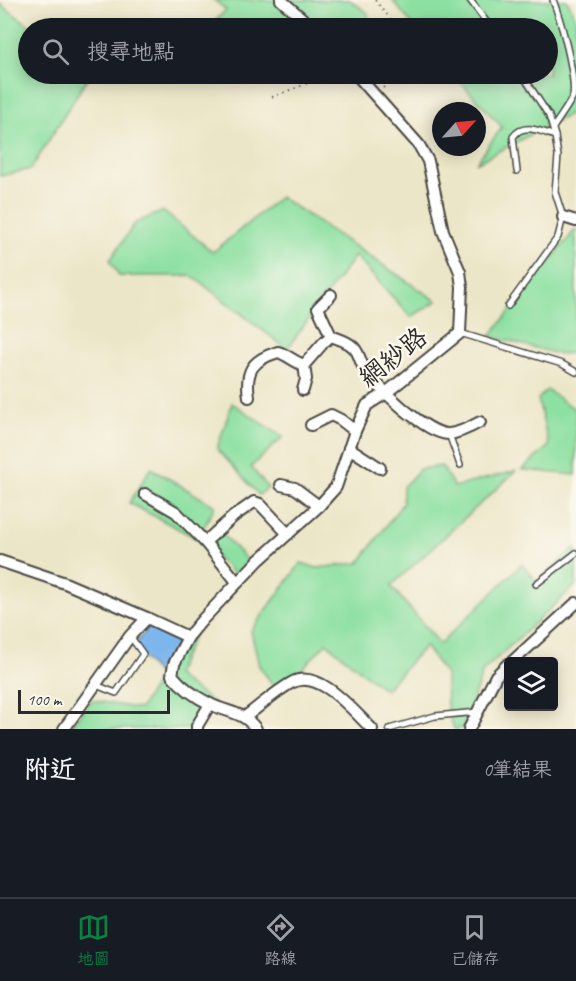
<!DOCTYPE html>
<html lang="zh-TW">
<head>
<meta charset="utf-8">
<style>
	:root { --surface:#171b24; --page:#242831; --text:#f1f3f6; --muted:#9ea1a6; --line:#363941; --accent:#0b8043 }
	body { margin:0; font-family:Caveat,"LXGW WenKai TC",sans-serif; background:var(--page); color:var(--text) }
	.controls { position:absolute; right:18px; bottom:18px; display:grid; overflow:hidden; border-radius:6px; box-shadow:0 3px 15px #0003 }
	.controls button { width:54px; height:54px; display:grid; place-items:center; padding:0; border:0; border-bottom:2px solid var(--line); background:var(--surface); color:var(--text); font:30px sans-serif }
	.compass { position:absolute; left:432px; top:102px; width:54px; height:54px; border-radius:50%; background:var(--surface); box-shadow:0 3px 15px #0003; rotate:63deg }
	.scale { position:absolute; left:18px; bottom:15px; width:152px; box-sizing:border-box; padding-left:6px; border:3px solid #2b2b2b; border-top:0; font-size:16px; line-height:21px; white-space:nowrap; color:#2b2b2b; -webkit-text-stroke:4px #fbf7ec; paint-order:stroke }
	.list { margin:0; padding:0; list-style:none }
	h2 { display:flex; justify-content:space-between; align-items:center; height:78px; margin:0; padding:0 24px; font-size:26px }
	h2 small { font-size:20px; font-weight:400; color:var(--muted) }
	.icon { flex:none; width:33px; height:33px; fill:none; stroke:currentColor; stroke-width:2; stroke-linecap:round; stroke-linejoin:round }
	.map { position:relative; flex:none; width:576px; height:729px; overflow:hidden }
	.search { position:absolute; background:var(--surface); box-shadow:0 3px 15px #0003; left:18px; right:18px; top:18px; height:66px; display:flex; align-items:center; gap:15px; box-sizing:border-box; padding:0 21px; border-radius:33px; color:var(--muted); font-size:22px }
	.sheet { height:168px; background:var(--surface) }
	nav { display:flex; justify-content:space-around; align-items:center; box-sizing:border-box; height:84px; border-top:2px solid var(--line); background:var(--surface); font-size:16px; color:var(--muted) }
	nav a { display:grid; justify-items:center; gap:3px }
	nav .on { color:var(--accent) }
	.map>svg:first-child { display:block }
	.green { fill:#8ce0a1; stroke:#5c8666; stroke-width:1.5 }
	.water { fill:#7bb6ed; stroke:#53708c; stroke-width:1.5 }
	.lines { fill:none; stroke-linecap:round; stroke-linejoin:round }
	.lane-casing { stroke:#484743; stroke-width:8 }
	.street-casing { stroke:#484743; stroke-width:14 }
	.path { stroke:#484743; stroke-width:1.5; stroke-dasharray:1.5 4.5; stroke-linecap:butt }
	.lane { stroke:#fff; stroke-width:5 }
	.street { stroke:#fff; stroke-width:10 }
	.labels { text-anchor:middle; dominant-baseline:central; stroke-width:5; stroke-linejoin:round; paint-order:stroke }
	.street-label { font-size:26px; fill:#2b2b2b; stroke:#fbf7ec }
</style>
</head>
<body>
<div class="map">
<svg width="576" height="729" viewBox="0 0 576 729">
	<rect width="100%" height="100%" fill="#fbf7ec"/>
	<filter id="ink" filterUnits="userSpaceOnUse"><feTurbulence type="fractalNoise" baseFrequency=".0167" numOctaves="2"/><feDisplacementMap in="SourceGraphic" scale="12" xChannelSelector="R" yChannelSelector="G"/><feConvolveMatrix kernelMatrix="1 2 1 2 8 2 1 2 1" color-interpolation-filters="sRGB"/></filter>
	<filter id="wash" filterUnits="userSpaceOnUse"><feTurbulence type="fractalNoise" baseFrequency=".008" numOctaves="4" result="noise"/><feDisplacementMap in="SourceGraphic" scale="24" xChannelSelector="R" yChannelSelector="G"/><feGaussianBlur stdDeviation="1.35" result="paint"/><feColorMatrix in="noise" values="0 0 0 0 0 0 0 0 0 0 0 0 0 0 0 0 0 1.4 0 .05"/><feComposite in="paint" operator="in"/></filter>
	<g filter="url(#wash)">
		<rect width="100%" height="100%" fill="#ece6c8"/>
		<!-- green -->
		<g class="green">
			<polygon points="214,0 350,0 368,13 370,28 208,28 226,10"/>
			<polygon points="392,0 567,0 576,19 576,111 476,163 502,127 453,74 548,74 548,28 415,28"/>
			<polygon points="0,4 33,28 28,28 28,74 90,74 31,169 0,176"/>
			<polygon points="280,197 437,301 411,317 355,256 287,349 192,276 119,276 110,260 135,223 163,211 213,252"/>
			<polygon points="576,229 576,353 558,354 490,336"/>
			<polygon points="547,390 576,410 576,475 522,470 549,446 538,399"/>
			<polygon points="232,403 283,437 251,467 268,488 259,495 217,449"/>
			<polygon points="442,466 454,487 516,471 391,586 440,644 522,564 537,582 576,547 576,585 483,671 462,729 454,729 447,707 446,675 425,646 385,690 326,643 293,679 276,689 259,666 251,631 301,563 317,568 359,563 403,503 403,487 420,469"/>
			<polygon points="151,468 215,506 202,531 213,542 219,531 253,566 238,578 198,539 129,503"/>
			<polygon points="188,630 195,633 176,673 180,679 213,702 189,729 70,729 92,700 140,709"/>
		</g>
		<!-- water -->
		<polygon class="water" points="153,622 181,637 159,675 133,647"/>
	</g>
	<g filter="url(#ink)">
		<g class="lines">
			<!-- lane casing -->
			<g class="lane-casing">
				<g id="lane">
					<polyline points="470,0 491,28"/>
					<path d="M553,128C559,118 568,107 573,96C576,75 561,21 553,0"/>
					<path d="M517,171L513,137C523,122 540,131 555,136"/>
					<polyline points="508,306 558,237 563,217 555,192 558,156 555,136 549,116 522,74"/>
					<polyline points="460,333 562,364 576,372"/>
					<polyline points="449,434 460,465"/>
					<polyline points="536,584 576,553"/>
					<polyline points="96,685 116,693 143,654 130,636"/>
					<polyline points="389,729 435,716 478,712"/>
				</g>
			</g>
			<!-- street casing -->
			<g class="street-casing">
				<g id="street">
					<polyline points="281,0 313,28"/>
					<polyline points="563,217 576,221"/>
					<polyline points="331,295 318,308 331,336"/>
					<polyline points="303,390 306,379 304,365"/>
					<path d="M249,397C245,371 252,360 278,352C288,355 294,362 304,365L324,342L331,336C338,339 347,341 352,346C359,351 359,359 363,366C374,385 427,435 449,434C460,433 471,427 480,422"/>
					<polyline points="311,425 331,415 341,420 355,431"/>
					<polyline points="349,448 380,468"/>
					<polyline points="281,485 295,488 319,506"/>
					<polyline points="145,494 176,512 205,542 237,582"/>
					<polyline points="205,542 234,516 254,502 260,504 288,534"/>
					<polyline points="0,561 65,583 147,618"/>
					<polyline points="512,662 576,603"/>
					<path d="M245,717C260,706 275,692 291,683C319,667 354,712 372,729"/>
					<polyline points="64,729 130,636 147,618 188,637"/>
					<polyline points="197,729 197,726 210,704"/>
					<path d="M256,729C243,711 228,713 210,704C196,697 182,687 172,675L174,664L188,637L203,619L259,560L319,506L336,487L355,431L367,405L386,393L460,333L462,287L460,272L443,231L428,161L419,145L356,74"/>
					<polyline points="469,729 496,676 508,664"/>
				</g>
			</g>
			<!-- path -->
			<g class="path">
				<polyline points="375,0 398,28"/>
				<polyline points="383,88 397,74"/>
				<polyline points="272,97 311,82 317,74"/>
			</g>
			<!-- lane -->
			<use href="#lane" class="lane"/>
			<!-- street -->
			<use href="#street" class="street"/>
		</g>
	</g>
	<g class="labels">
		<!-- street labels -->
		<g class="street-label">
			<text transform="translate(393 357) rotate(-38)">網紗路</text>
		</g>
	</g>
</svg>
<div class="controls">
<button><svg class="icon" aria-label="layers" viewBox="0 0 24 24"><path d="M12 4l9 5-9 5-9-5zM3 14l9 5 9-5"/></svg></button>
</div>
<svg class="compass" viewBox="-18 -18 36 36"><path d="M0-13l5 13h-10z" fill="#e53935"/><path d="M0 13l5-13h-10z" fill="#9ea1a6"/></svg>
<div class="scale">100 m</div>
<div class="search"><svg class="icon" aria-label="search" viewBox="0 0 24 24"><circle cx="10" cy="10" r="6"/><path d="M15 15l6 6"/></svg>搜尋地點</div>
</div>
<section class="sheet">
<h2>附近<small>0筆結果</small></h2>
<ul class="list">
</ul>
</section>
<nav>
<a class="on"><svg class="icon" aria-label="map" viewBox="0 0 24 24"><path d="M3 6l6-2 6 2 6-2v14l-6 2-6-2-6 2zM9 4v14M15 6v14"/></svg>地圖</a>
<a><svg class="icon" aria-label="directions" viewBox="0 0 24 24"><path d="M12 3l9 9-9 9-9-9zM9 14v-3h6M13 9l2 2-2 2"/></svg>路線</a>
<a><svg class="icon" aria-label="saved" viewBox="0 0 24 24"><path d="M7 4h10v16l-5-4-5 4z"/></svg>已儲存</a>
</nav>
</body>
</html>
